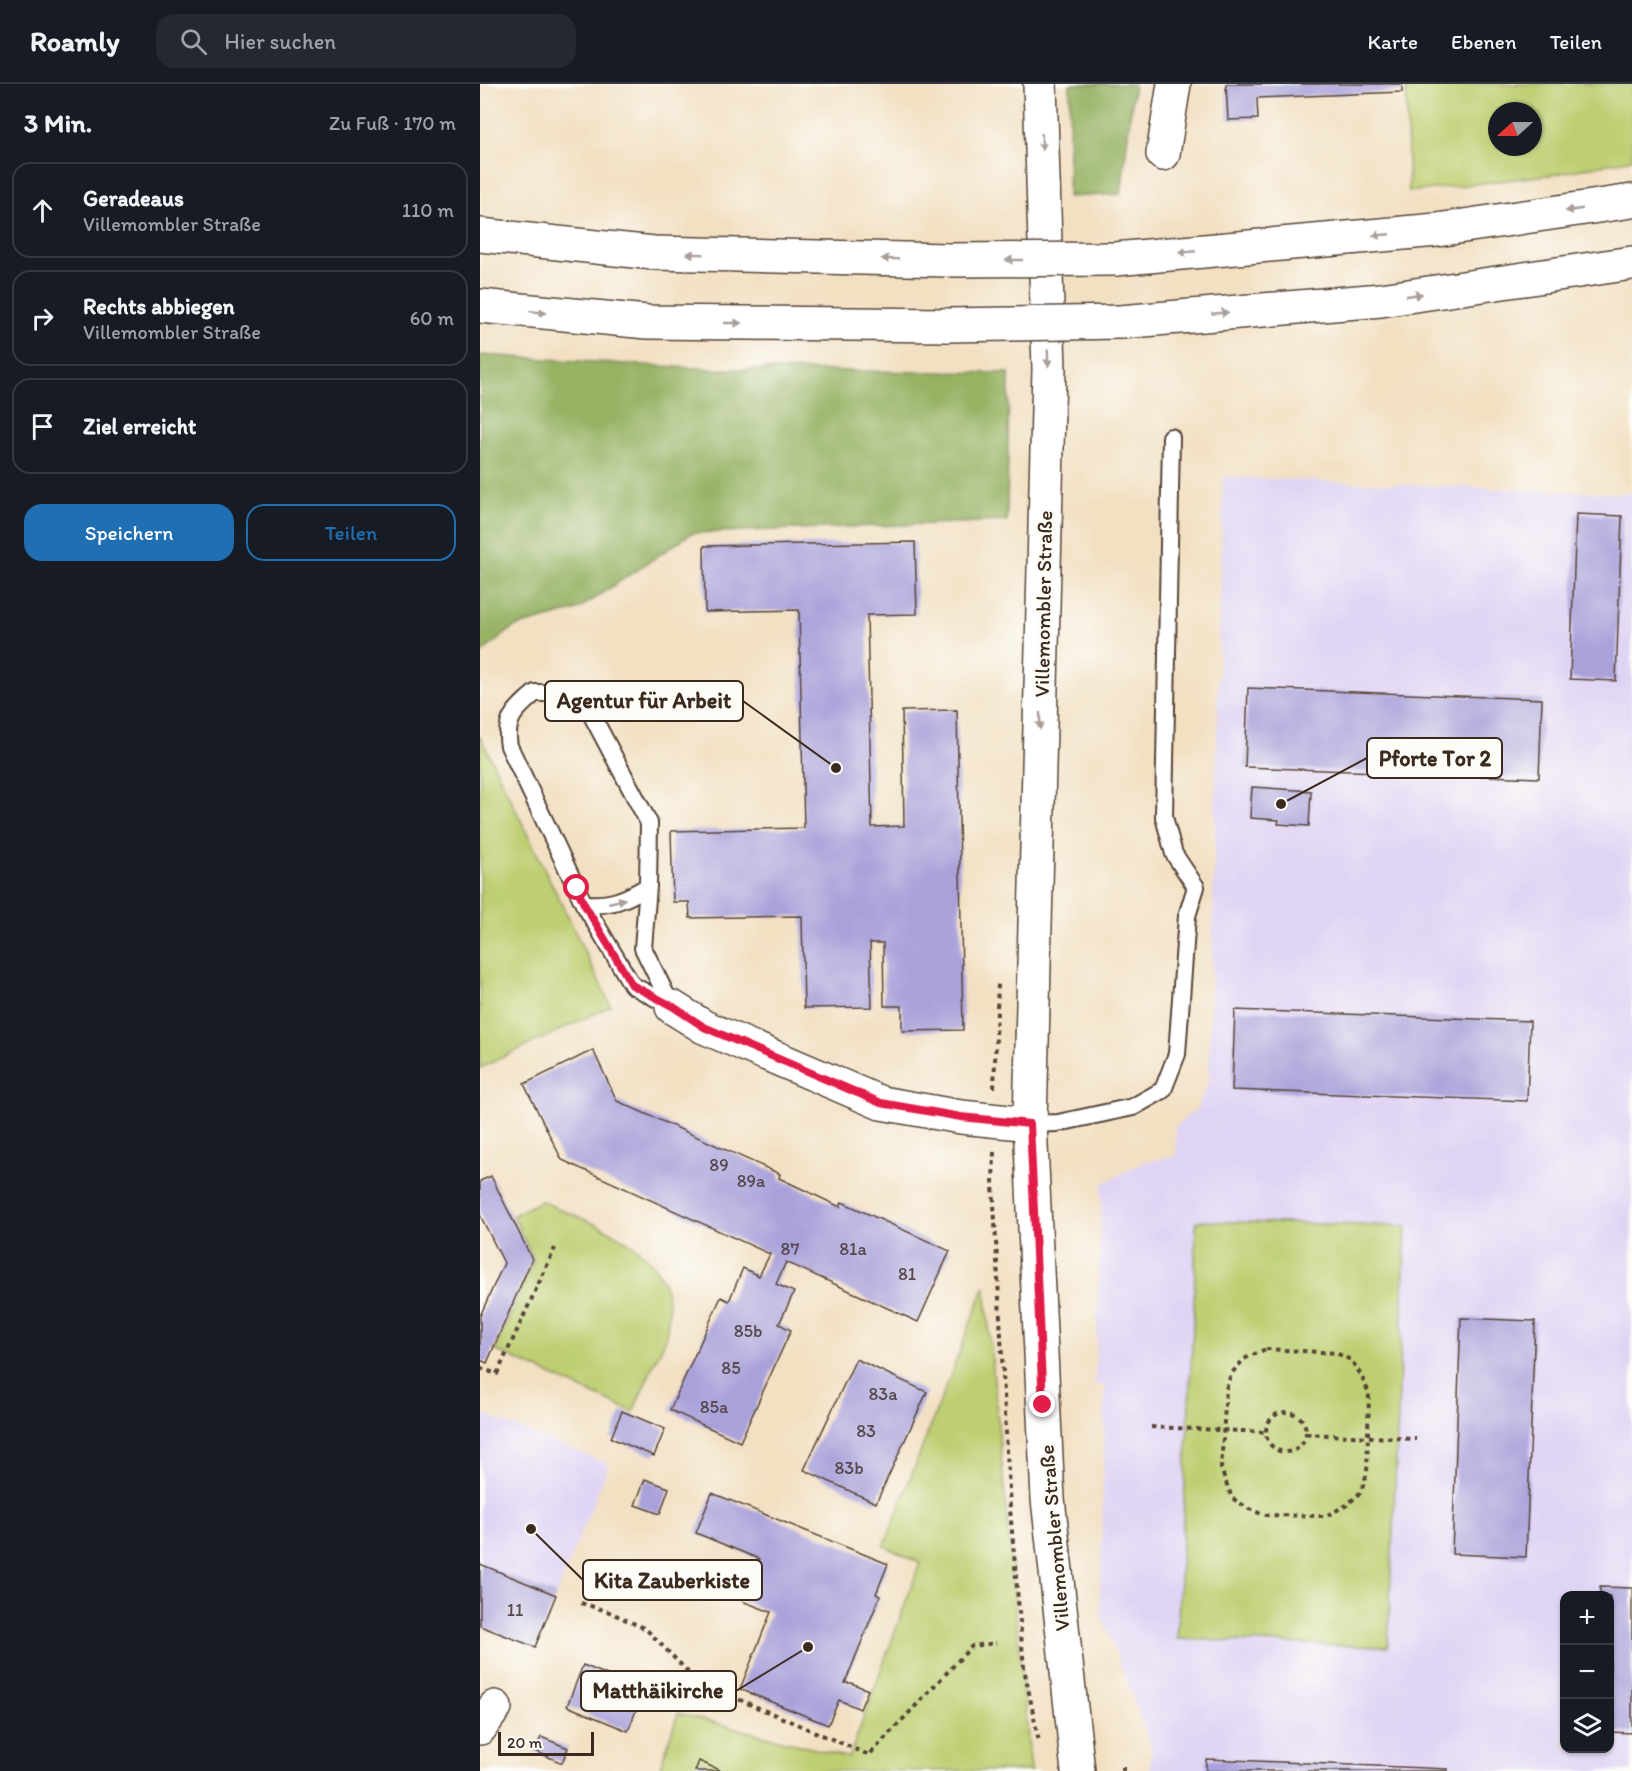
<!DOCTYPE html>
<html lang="de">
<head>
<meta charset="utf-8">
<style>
	:root { --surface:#171b24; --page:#242831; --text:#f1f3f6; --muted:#9ea1a6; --line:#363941; --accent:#1f6fb2 }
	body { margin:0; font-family:Itim,sans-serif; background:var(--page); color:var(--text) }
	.controls { position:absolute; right:18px; bottom:18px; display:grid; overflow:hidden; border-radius:12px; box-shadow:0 2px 4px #0004 }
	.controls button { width:54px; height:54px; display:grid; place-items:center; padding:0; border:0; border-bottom:2px solid var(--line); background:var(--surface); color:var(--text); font:30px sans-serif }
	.compass { position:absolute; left:1008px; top:18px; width:54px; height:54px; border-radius:50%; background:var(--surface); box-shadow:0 2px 4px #0004; rotate:249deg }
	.scale { position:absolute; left:18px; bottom:15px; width:96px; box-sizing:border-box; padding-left:6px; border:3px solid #3b2a1e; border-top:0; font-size:16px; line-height:21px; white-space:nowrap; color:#3b2a1e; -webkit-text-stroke:4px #fdfcf7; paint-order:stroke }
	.stop { position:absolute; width:18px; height:18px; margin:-14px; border:4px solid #e11d48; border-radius:50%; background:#fff }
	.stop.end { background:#e11d48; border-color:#fff; box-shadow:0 2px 6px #0008 }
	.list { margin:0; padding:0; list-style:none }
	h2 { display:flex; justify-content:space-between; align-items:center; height:78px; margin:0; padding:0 24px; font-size:26px }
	h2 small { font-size:20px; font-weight:400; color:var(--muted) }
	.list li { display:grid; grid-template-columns:39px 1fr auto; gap:18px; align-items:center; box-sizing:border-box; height:96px; margin:0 12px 12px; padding:0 12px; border:2px solid var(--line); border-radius:18px }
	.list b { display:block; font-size:22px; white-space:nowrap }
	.list p { margin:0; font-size:20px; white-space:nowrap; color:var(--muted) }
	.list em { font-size:20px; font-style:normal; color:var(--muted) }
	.actions { display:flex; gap:12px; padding:18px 24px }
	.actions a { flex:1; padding:14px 0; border:2px solid var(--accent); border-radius:18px; text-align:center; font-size:21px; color:var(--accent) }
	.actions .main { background:var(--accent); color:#fff }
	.icon { flex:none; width:33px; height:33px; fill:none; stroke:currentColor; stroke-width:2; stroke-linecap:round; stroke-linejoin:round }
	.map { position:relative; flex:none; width:1152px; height:1687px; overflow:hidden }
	header { display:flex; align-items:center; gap:36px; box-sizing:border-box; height:84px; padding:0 30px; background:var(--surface); border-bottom:2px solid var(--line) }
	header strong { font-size:28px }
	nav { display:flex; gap:33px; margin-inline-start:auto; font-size:21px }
	.search { width:420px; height:54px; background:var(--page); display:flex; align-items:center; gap:15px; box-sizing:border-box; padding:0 21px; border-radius:18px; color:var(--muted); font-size:22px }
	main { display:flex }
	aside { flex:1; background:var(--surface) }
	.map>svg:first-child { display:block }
	.built { fill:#e0d4f4; fill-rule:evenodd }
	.green { fill:#bdcf72; stroke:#7c7c48; stroke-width:1.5; fill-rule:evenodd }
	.forest { fill:#96b264; stroke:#686e41; stroke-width:1.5 }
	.building { fill:#a9a1da }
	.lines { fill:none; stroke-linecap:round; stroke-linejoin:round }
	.lane-casing { stroke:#564537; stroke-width:20 }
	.street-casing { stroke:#564537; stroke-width:36 }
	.secondary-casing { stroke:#564537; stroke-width:36 }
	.highway-casing { stroke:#564537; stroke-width:36 }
	.path { stroke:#564537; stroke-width:4; stroke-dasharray:4.5 4.5; stroke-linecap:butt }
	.lane { stroke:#fff; stroke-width:16 }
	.street { stroke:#fff; stroke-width:33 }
	.secondary { stroke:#fff; stroke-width:33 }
	.highway { stroke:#fff; stroke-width:33 }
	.highway-bridge-casing { stroke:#564537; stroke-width:36; stroke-linecap:butt }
	.highway-bridge { stroke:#fff; stroke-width:33 }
	.oneway { fill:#a79f9a }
	.route { stroke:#e11d48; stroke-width:8 }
	.labels { text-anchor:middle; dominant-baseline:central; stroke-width:6; stroke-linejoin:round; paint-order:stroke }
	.number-label { font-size:18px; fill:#56484d }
	.street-label { font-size:21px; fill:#3b2a1e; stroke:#fdfcf7 }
	.leader { fill:none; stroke:#3b2a1e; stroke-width:2 }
	.callout-dot { fill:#3b2a1e; stroke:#fdfcf7; stroke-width:2 }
	.callout { fill:#fdfcf7; stroke:#3b2a1e; stroke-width:2 }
	.callout-label { font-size:22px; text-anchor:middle; font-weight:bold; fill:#3b2a1e }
</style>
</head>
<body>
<header>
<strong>Roamly</strong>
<div class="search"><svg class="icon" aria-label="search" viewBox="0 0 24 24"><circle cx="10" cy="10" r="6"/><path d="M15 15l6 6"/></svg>Hier suchen</div>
<nav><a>Karte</a><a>Ebenen</a><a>Teilen</a></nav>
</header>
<main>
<aside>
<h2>3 Min.<small>Zu Fuß · 170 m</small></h2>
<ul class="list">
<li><svg class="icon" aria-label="ahead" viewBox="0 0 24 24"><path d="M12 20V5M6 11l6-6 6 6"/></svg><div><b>Geradeaus</b><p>Villemombler Straße</p></div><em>110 m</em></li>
<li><svg class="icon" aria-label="right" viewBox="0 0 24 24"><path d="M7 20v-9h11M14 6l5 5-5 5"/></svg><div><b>Rechts abbiegen</b><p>Villemombler Straße</p></div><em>60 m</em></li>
<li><svg class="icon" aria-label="arrive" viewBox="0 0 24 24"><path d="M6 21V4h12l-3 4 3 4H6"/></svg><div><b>Ziel erreicht</b></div></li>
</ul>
<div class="actions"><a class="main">Speichern</a><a>Teilen</a></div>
</aside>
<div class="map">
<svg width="1152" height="1687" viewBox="0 0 1152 1687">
	<rect width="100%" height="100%" fill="#fdfcf7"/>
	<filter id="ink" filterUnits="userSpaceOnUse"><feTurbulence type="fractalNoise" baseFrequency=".0167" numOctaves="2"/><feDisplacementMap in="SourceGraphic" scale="12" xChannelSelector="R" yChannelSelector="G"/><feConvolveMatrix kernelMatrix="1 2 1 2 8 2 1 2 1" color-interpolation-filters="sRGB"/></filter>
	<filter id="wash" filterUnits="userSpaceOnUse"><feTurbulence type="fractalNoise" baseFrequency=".008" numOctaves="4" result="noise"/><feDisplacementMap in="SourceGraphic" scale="24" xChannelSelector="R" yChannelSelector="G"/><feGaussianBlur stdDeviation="1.35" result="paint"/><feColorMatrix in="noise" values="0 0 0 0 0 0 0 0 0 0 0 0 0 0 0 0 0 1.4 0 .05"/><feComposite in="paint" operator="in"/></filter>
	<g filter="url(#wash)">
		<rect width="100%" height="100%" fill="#f2e0c3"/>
		<!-- built -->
		<g class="built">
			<path d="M743,393L1152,410V1687H670L671,1662L620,1527L625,1302L615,1301L622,1100L664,1078L696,1072L695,1043L718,1023L729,997ZM1084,1512H1130V1664H1084Z"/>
			<polygon points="0,1329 129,1380 55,1563 0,1542"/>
		</g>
		<!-- green -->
		<g class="green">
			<path d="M926,0H1152V75L1076,90L929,108ZM1017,27H1053V63H1017Z"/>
			<polygon points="0,652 131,922 0,984"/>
			<path d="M61,1117C123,1145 205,1164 186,1252C184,1261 179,1269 175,1277C168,1294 160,1311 153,1328L15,1266L54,1176L33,1131Z"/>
			<polygon points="716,1137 926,1142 908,1563 697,1555 714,1223"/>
			<polygon points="505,1202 551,1687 179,1687 198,1629 369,1674 440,1479 404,1462"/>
		</g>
		<!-- forest -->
		<g class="forest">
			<polygon points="590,0 654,0 641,110 588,113"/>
			<polygon points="0,271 230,285 529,289 527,437 212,449 97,526 34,543 0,570"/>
		</g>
		<g id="blocks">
			<!-- building -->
			<g class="building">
				<polygon points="746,0 922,0 922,8 777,14 778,35 748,36"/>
				<polygon points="1096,430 1142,432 1136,597 1090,595"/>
				<polygon points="435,458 437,530 387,531 392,743 424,742 422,627 477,626 483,946 422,947 422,922 404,922 403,859 390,859 392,923 324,924 322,832 210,834 209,818 193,818 191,747 324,744 319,526 225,528 224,462"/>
				<polygon points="768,604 1062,615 1059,694 765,683"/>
				<polygon points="772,703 831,707 829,742 798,740 799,736 770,734"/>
				<polygon points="755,926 1050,937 1047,1017 752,1006"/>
				<polygon points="113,966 137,1017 300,1090 299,1094 360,1123 362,1118 470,1167 438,1238 306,1178 296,1200 314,1208 299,1240 311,1246 260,1358 190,1326 241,1213 249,1217 263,1184 279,1192 290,1170 82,1076 44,1000"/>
				<polygon points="11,1092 52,1175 7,1279 0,1276 0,1232 24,1179 0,1131 0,1097"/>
				<polygon points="981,1234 1055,1237 1046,1473 972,1470"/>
				<polygon points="376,1275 447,1308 396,1419 324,1386"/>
				<polygon points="142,1327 185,1345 174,1372 131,1354"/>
				<polygon points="165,1395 189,1404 180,1430 155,1421"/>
				<polygon points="232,1409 408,1480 396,1510 400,1512 365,1599 371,1599 388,1606 380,1625 359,1616 348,1641 260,1605 291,1528 262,1517 279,1475 216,1449"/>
				<polygon points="0,1480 76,1511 55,1563 0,1542"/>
				<polygon points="1120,1503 1152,1504 1152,1649 1130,1648 1130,1512 1120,1512"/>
				<polygon points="103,1581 164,1606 148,1647 87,1622"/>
				<polygon points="61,1653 88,1664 82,1679 55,1667"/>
				<polygon points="726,1675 968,1685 968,1687 726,1687"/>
				<polygon points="219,1677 241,1687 215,1687"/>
			</g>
		</g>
	</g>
	<g filter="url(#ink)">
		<use href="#blocks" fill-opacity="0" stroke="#564537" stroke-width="1.5"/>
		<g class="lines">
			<!-- lane casing -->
			<g class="lane-casing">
				<g id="lane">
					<path d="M55,609H90L108,624L169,739L168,802L163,864L192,923L152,901L104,820L29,662C24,635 36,625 55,609Z"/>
					<path d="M104,820C131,822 145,816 168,802"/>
					<polyline points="550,1040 578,1039 653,1023 683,1006 697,970 707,832 716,803 694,770 684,733 691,353"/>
				</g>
			</g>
			<!-- street casing -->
			<g class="street-casing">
				<g id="street">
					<polyline points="683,70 694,0"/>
					<polyline points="192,923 224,943 401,1019 481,1033 550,1040"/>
					<polyline points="0,1644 15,1623"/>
				</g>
			</g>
			<!-- secondary casing -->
			<g class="secondary-casing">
				<polyline id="secondary" points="560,0 569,285 550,1040 568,1415 598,1687"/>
			</g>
			<!-- highway casing -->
			<g class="highway-casing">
				<g id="highway">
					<polyline points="0,151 174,169 468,176"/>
					<polyline points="635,175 957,146 1152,117"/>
					<polyline points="0,222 167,238 468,241"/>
					<polyline points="640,238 901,216 1152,179"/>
				</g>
			</g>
			<!-- path -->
			<g class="path">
				<polyline points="514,1004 518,900"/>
				<polyline points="514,1068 513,1100 530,1425 544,1584 559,1658"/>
				<polygon points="786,1265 856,1269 871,1276 881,1291 889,1309 887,1389 881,1408 867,1421 846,1432 784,1431 769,1425 752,1414 741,1385 746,1305 751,1290 764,1275"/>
				<polyline points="0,1284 17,1290 75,1164"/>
				<circle cx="806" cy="1348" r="20"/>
				<polyline points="671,1343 786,1348"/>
				<polyline points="826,1350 936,1355"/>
				<polyline points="101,1519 127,1527 166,1545 218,1598 389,1671 492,1562 516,1559"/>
				<polyline points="643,1683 643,1687"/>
			</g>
			<!-- lane -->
			<use href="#lane" class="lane"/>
			<!-- street -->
			<use href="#street" class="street"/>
			<!-- secondary -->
			<use href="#secondary" class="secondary"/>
			<!-- highway -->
			<use href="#highway" class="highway"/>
			<!-- highway-bridge casing -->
			<g class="highway-bridge-casing">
				<g id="highway-bridge">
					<polyline points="468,176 635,175"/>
					<polyline points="468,241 640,238"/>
				</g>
			</g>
			<!-- highway-bridge -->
			<use href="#highway-bridge" class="highway-bridge"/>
		</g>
		<!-- one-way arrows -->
		<defs><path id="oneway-solid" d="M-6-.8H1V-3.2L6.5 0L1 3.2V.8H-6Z" transform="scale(1.5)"/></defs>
		<g class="oneway">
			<use href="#oneway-solid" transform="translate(562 58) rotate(88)"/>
			<use href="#oneway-solid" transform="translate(1094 126) rotate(172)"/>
			<use href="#oneway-solid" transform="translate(901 151) rotate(175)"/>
			<use href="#oneway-solid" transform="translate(707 168) rotate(175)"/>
			<use href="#oneway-solid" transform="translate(215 170) rotate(-179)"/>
			<use href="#oneway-solid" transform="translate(410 175) rotate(-179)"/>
			<use href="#oneway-solid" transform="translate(534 176) rotate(180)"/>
			<use href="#oneway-solid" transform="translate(934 211) rotate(-8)"/>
			<use href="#oneway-solid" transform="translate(58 228) rotate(6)"/>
			<use href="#oneway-solid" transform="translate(740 229) rotate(-5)"/>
			<use href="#oneway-solid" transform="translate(253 239)"/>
			<use href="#oneway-solid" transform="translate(568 274) rotate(89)"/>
			<use href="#oneway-solid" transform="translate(560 637) rotate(91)"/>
			<use href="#oneway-solid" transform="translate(137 817) rotate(-13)"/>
		</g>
	</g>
	<g class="lines" filter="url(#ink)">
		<!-- route -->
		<polyline class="route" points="97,804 104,820 152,901 192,922 224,943 401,1019 481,1033 550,1040 563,1321"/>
	</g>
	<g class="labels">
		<!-- number labels -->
		<g class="number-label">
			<text x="239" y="1081">89</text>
			<text x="271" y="1097">89a</text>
			<text x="310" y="1165">87</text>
			<text x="373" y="1165">81a</text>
			<text x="427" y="1190">81</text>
			<text x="268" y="1247">85b</text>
			<text x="251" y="1284">85</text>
			<text x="403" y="1310">83a</text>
			<text x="234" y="1323">85a</text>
			<text x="386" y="1347">83</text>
			<text x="369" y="1384">83b</text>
			<text x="35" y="1526">11</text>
		</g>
		<!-- street labels -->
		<g class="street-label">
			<text transform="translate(563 520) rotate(-89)">Villemombler Straße</text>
			<text transform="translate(574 1454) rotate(-95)">Villemombler Straße</text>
		</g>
	</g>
	<!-- callouts -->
	<path class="leader" d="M356 684L263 617M801 720L887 674M51 1445L103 1496M328 1563L256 1607"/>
	<g class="callout-dot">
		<circle cx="356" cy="684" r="6"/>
		<circle cx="801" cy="720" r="6"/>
		<circle cx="51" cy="1445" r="6"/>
		<circle cx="328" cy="1563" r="6"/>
	</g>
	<g class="callout">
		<rect x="65" y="597" width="198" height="40" rx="6"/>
		<rect x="887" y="654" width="135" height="40" rx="6"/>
		<rect x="103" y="1476" width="179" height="40" rx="6"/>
		<rect x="101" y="1587" width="155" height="40" rx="6"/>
	</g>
	<g class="callout-label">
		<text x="164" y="624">Agentur für Arbeit</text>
		<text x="955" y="682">Pforte Tor 2</text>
		<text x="192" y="1504">Kita Zauberkiste</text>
		<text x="178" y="1614">Matthäikirche</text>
	</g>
</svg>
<div class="controls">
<button>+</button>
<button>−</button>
<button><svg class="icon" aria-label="layers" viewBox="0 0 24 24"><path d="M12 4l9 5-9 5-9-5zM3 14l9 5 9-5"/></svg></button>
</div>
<svg class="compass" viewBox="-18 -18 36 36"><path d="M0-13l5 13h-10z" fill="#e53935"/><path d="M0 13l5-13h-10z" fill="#9ea1a6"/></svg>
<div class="scale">20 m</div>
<div class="stop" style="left:97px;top:804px"></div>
<div class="stop end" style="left:563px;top:1321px"></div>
</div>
</main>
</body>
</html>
